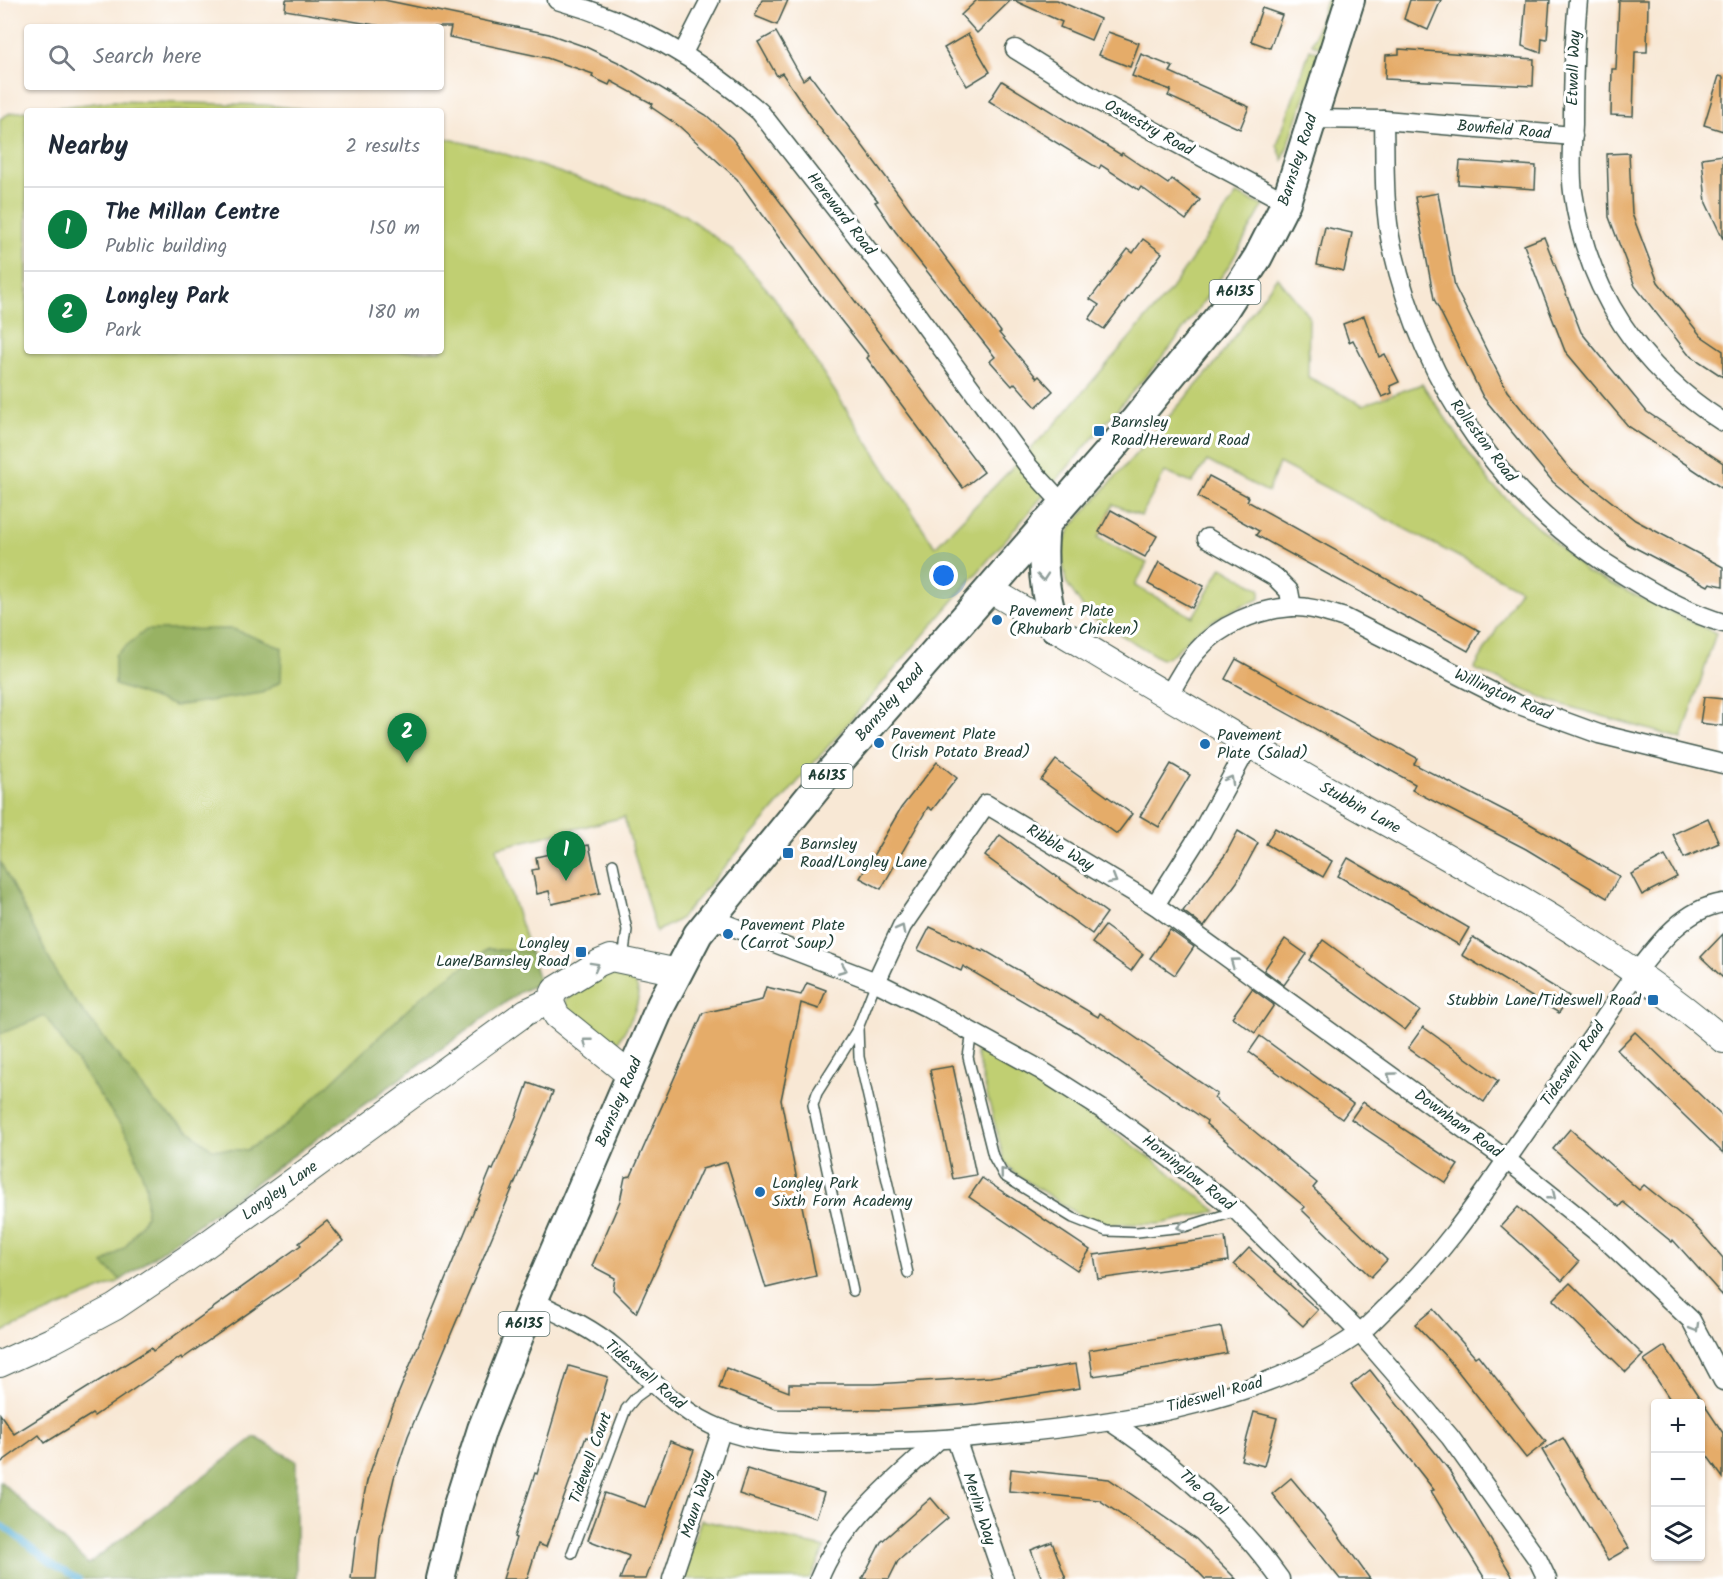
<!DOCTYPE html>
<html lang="en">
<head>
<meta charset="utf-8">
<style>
	:root { --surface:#fff; --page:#f2f2f3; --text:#1f2937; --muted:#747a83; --line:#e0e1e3; --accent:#0b8043 }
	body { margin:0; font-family:Kalam,sans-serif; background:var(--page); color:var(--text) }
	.controls { position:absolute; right:18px; bottom:18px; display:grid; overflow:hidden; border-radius:6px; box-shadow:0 2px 4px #0004 }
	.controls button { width:54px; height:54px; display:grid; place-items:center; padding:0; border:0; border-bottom:2px solid var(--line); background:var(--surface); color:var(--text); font:30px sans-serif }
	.you { position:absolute; left:944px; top:576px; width:21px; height:21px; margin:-15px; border:4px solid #fff; border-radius:50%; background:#1a73e8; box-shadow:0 0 0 9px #1a73e833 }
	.badge { display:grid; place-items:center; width:39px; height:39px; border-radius:50%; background:var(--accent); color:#fff; font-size:20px; font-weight:700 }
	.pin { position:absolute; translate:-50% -50px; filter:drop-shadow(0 2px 3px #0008) }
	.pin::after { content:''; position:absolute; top:32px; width:21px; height:18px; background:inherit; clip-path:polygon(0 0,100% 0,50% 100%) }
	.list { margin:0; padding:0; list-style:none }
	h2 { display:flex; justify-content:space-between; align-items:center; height:78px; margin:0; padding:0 24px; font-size:26px }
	h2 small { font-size:20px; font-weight:400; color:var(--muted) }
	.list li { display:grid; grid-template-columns:39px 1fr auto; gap:18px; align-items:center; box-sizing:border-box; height:84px; padding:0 24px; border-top:2px solid var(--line) }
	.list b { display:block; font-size:22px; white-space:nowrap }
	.list p { margin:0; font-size:20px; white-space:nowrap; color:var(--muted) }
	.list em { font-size:20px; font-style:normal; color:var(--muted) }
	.icon { flex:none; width:33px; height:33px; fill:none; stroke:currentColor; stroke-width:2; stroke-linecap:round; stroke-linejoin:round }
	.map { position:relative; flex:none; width:1723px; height:1579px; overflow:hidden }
	.search { position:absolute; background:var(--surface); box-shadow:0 2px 4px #0004; left:24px; top:24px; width:420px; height:66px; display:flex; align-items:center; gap:15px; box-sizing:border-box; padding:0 21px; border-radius:6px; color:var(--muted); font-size:22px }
	.panel { position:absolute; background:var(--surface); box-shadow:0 2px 4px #0004; left:24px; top:108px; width:420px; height:246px; border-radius:6px }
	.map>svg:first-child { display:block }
	.green { fill:#c0cf72; stroke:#708653; stroke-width:1.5 }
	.forest { fill:#98b264; stroke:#5c784c; stroke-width:1.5 }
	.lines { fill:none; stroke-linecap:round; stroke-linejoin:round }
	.stream { stroke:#5ab0d6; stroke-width:6 }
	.building { fill:#e5ac69 }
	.lane-casing { stroke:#40574c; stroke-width:12 }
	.street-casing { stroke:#40574c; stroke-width:21 }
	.secondary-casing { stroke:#40574c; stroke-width:28 }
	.primary-casing { stroke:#40574c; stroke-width:32 }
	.lane { stroke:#fff; stroke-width:9 }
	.street { stroke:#fff; stroke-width:18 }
	.secondary { stroke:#fff; stroke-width:26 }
	.primary { stroke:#fff; stroke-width:28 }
	.oneway { stroke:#8f9e9a }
	.poi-dot { fill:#1f6fb2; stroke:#fff; stroke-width:2 }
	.labels { text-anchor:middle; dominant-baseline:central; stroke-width:6; stroke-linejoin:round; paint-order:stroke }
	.shield { fill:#fff; stroke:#627771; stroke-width:1.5 }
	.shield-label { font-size:15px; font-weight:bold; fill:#1f3d34 }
	.street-label { font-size:16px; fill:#1f3d34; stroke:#fff }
	.poi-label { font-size:16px; fill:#1f3d34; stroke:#fff; text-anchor:start }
</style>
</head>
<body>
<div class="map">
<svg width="1723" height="1579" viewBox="0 0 1723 1579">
	<rect width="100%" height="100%" fill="#fff"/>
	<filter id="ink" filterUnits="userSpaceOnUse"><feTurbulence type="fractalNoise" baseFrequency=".0167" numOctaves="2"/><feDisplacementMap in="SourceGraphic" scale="12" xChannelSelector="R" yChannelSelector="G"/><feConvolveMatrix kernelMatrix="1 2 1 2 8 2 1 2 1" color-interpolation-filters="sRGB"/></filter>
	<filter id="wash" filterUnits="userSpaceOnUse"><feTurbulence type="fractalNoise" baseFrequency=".008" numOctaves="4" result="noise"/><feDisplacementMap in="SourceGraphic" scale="24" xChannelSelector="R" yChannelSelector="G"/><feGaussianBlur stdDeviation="1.35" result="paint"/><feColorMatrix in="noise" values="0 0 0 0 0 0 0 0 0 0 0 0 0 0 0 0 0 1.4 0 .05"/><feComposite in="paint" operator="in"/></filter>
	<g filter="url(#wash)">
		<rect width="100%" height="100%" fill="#f8e8d5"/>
		<!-- green -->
		<g class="green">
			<polygon points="1326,0 1338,0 1322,48 1312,44"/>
			<polygon points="1310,49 1320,53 1283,160 1277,145"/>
			<polygon points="112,101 265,105 321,111 27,111 27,351 441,351 441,137 493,150 683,214 731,249 774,297 935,547 1058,421 1169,292 1237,194 1263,206 1229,266 1170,348 680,919 656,932 624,817 496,848 540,983 520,992 118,1282 0,1333 0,119 10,113"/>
			<path d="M1277,277L1309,316L1308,377L1363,405L1422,384L1491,484L1588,573L1716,633L1682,739L1553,702L1474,669L1520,589L1279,463L1268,492L1207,461L1192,483L1165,472L1141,516L1113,504L1098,538L1147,563L1135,586L1193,617L1222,567L1260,589V599C1238,606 1217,617 1197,631C1184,640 1178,655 1161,659L1088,615L1066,582L1061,550L1071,527L1212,368Z"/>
			<path d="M609,973C615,974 623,974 628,977C652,990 627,1027 618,1042L605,1041L564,1006L566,999Z"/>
			<polygon points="975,1048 1067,1098 1155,1161 1217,1211 1160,1224 1111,1224 1080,1216 1013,1172 1004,1160"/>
			<polygon points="701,1520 825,1548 810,1579 680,1579"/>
		</g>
		<!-- forest -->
		<g class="forest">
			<polygon points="233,629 282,648 281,681 262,693 175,706 115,685 115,655 146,630"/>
			<polygon points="0,861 63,986 155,1103 212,1149 247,1150 283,1128 423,995 488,949 530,952 540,983 520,992 121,1280 103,1264 126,1246 146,1216 146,1186 130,1139 45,1016 0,1034"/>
			<polygon points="255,1437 296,1461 296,1579 0,1579 0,1481 88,1564"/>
		</g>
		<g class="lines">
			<!-- stream -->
			<polyline class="stream" points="0,1524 52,1564 79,1579"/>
		</g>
		<g id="blocks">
			<!-- building -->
			<g class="building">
				<polygon points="286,0 384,0 549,34 586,47 620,63 706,115 732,138 984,472 963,488 867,358 869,356 813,285 737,179 679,126 651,107 653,104 611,81 609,85 592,77 593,74 547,58 449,37 451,27 387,27 285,10"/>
				<polygon points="762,0 788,0 777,25 755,16"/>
				<polygon points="977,0 1011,0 977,33 961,15"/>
				<polygon points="1013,0 1057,0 1100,19 1091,40 1060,27 1062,22"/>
				<polygon points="1410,0 1441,0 1428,30 1404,19"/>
				<polygon points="1526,0 1550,0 1547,39 1542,38 1541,53 1522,46"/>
				<polygon points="1619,0 1648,0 1647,52 1635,52 1633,116 1611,115 1612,69 1616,69"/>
				<polygon points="1262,8 1282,15 1270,48 1251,41"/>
				<polygon points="776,32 803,80 810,75 1001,332 999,333 1037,378 1039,376 1053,391 1036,407 1015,383 1012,386 990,361 995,357 895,231 875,202 878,201 818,126 782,73 777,76 758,42"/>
				<polygon points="1108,32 1139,43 1130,67 1099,55"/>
				<polygon points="968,34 990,72 967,86 944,48"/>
				<polygon points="1399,49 1534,59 1533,86 1385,79 1386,55 1399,54"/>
				<polygon points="1141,54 1173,67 1170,72 1249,107 1240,129 1168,96 1171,90 1132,76"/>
				<polygon points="1719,76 1723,77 1723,131 1704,125"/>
				<polygon points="1002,81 1121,155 1122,153 1168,184 1172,179 1200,200 1186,220 1141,187 1139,190 1101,165 1099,169 989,101"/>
				<polygon points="1629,153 1632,214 1658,282 1701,336 1723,351 1723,377 1688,354 1635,286 1609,217 1607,154"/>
				<polygon points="1723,155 1723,239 1706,203 1702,158"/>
				<polygon points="1460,161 1536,166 1535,189 1458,184"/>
				<polygon points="1438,193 1455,287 1507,391 1570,469 1635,520 1723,567 1723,586 1710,583 1708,586 1628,544 1553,482 1483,397 1434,299 1415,197"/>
				<polygon points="1325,227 1352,233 1344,271 1317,265"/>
				<polygon points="1544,237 1581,332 1647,412 1723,463 1723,489 1628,426 1565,351 1524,245"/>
				<polygon points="1143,239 1162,253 1104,329 1089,319 1099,305 1090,299 1128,249 1133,253"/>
				<polygon points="1364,316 1379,357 1385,354 1399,382 1390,386 1392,393 1382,397 1353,340 1349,342 1343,324"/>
				<polygon points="1209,476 1249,497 1247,501 1480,631 1468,651 1256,535 1259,531 1198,497"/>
				<polygon points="1111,510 1157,536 1145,557 1099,532"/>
				<polygon points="1159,562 1204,586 1192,608 1148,584"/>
				<polygon points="1236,659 1417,758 1414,764 1525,821 1619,876 1607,898 1526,849 1412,790 1415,784 1225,679"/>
				<polygon points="1704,697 1723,699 1723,726 1700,723"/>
				<polygon points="1056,760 1132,814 1117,834 1041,780"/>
				<polygon points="937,762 957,778 932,810 928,807 881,889 860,878 901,808"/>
				<polygon points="1171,764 1190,775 1159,827 1140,816"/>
				<polygon points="1708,818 1719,843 1684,858 1673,834"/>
				<polygon points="1275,828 1332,861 1323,877 1266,844"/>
				<polygon points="1238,831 1258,843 1237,882 1204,927 1183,911 1225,855"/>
				<polygon points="1000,835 1107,913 1092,934 985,856"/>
				<polygon points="589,845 600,893 552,904 549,891 537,894 532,870 538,869 536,857"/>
				<polygon points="1665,856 1677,877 1642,895 1631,874"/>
				<polygon points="1348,858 1469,928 1459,945 1338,876"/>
				<polygon points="1105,926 1143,954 1131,971 1092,943"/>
				<polygon points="930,927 983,952 984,950 1098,1017 1100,1013 1217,1094 1214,1098 1317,1183 1313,1188 1387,1260 1371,1277 1302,1210 1305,1207 1206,1124 1207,1121 1076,1032 963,966 961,971 918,950"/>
				<polygon points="1170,930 1194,947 1175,975 1150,958"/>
				<polygon points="1723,934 1723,978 1701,957"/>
				<polygon points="1473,937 1569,996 1559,1013 1462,955"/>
				<polygon points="1285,939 1306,954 1284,985 1264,970"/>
				<polygon points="1323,940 1420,1011 1405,1030 1309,960"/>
				<polygon points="807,983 826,990 819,1009 801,1003 781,1100 816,1276 766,1288 727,1162 702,1169 636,1313 613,1290 615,1278 592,1266 620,1201 625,1177 631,1176 703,1013 762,1000 766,987 801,995"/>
				<polygon points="1252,989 1274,1005 1255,1033 1232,1017"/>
				<polygon points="1423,1027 1498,1081 1484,1102 1408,1048"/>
				<polygon points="1635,1032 1723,1117 1723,1153 1617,1050"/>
				<polygon points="1260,1036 1353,1104 1342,1119 1249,1052"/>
				<polygon points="953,1066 976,1175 953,1179 930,1070"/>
				<polygon points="528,1083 553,1092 408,1436 394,1478 380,1538 376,1579 351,1579 357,1530 367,1481 392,1409 491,1169 493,1170 517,1114"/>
				<polygon points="1363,1102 1458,1165 1446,1183 1351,1119"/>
				<polygon points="1570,1129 1639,1190 1644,1185 1696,1227 1723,1258 1723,1296 1673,1240 1672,1242 1623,1202 1619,1207 1553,1149"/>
				<polygon points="982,1178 1090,1250 1077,1270 969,1197"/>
				<polygon points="1518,1207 1579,1262 1562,1281 1501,1226"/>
				<polygon points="327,1221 343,1241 299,1276 300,1277 182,1359 181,1357 94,1416 92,1414 45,1443 39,1435 0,1463 0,1414 14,1434 151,1348 153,1351 301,1245 299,1243"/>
				<polygon points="1225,1237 1228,1261 1098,1279 1094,1255"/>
				<polygon points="1249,1248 1318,1310 1303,1326 1234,1264"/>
				<polygon points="1570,1283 1643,1355 1626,1372 1553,1300"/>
				<polygon points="1433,1309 1475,1357 1478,1355 1546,1442 1526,1458 1449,1360 1415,1324"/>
				<polygon points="1221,1327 1227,1353 1162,1366 1093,1376 1089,1350"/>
				<polygon points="1665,1346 1723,1433 1723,1478 1701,1447 1701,1404 1673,1404 1644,1360"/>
				<polygon points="1076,1364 1080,1388 975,1404 891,1410 776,1409 719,1388 726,1368 789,1392 789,1384 875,1384 990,1377"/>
				<polygon points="569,1366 608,1377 590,1438 586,1437 546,1547 538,1544 527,1579 503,1579 516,1538 514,1537 535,1473 537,1474"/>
				<polygon points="1370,1370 1449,1470 1514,1579 1485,1579 1431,1491 1434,1490 1351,1385"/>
				<polygon points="1254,1412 1277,1418 1264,1466 1241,1460"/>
				<polygon points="1563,1438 1629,1548 1608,1560 1542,1450"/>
				<polygon points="670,1441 694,1450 646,1579 620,1579 629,1556 588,1540 605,1493 645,1507"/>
				<polygon points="747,1469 824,1493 816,1518 739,1494"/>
				<polygon points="1011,1469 1109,1479 1196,1539 1236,1579 1205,1579 1185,1558 1099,1500 1009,1491"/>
				<polygon points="1291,1478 1334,1529 1370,1579 1340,1579 1272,1494"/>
				<polygon points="931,1498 948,1518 898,1561 889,1579 862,1579 881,1542"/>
				<polygon points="1052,1542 1066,1579 1042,1579 1031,1550"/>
			</g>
		</g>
	</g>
	<g filter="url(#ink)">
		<use href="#blocks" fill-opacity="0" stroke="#40574c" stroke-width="1.5"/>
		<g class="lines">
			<!-- lane casing -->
			<g class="lane-casing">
				<g id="lane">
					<polyline points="613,864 627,930 623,959"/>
					<polyline points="858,1028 859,1057 908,1273"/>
					<polyline points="972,1032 968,1057 993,1156 1004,1176 1073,1218 1106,1231 1137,1232 1184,1227 1237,1211"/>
					<polyline points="853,1291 813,1105 817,1093 858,1028 876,982"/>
					<polyline points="572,1553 626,1409 636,1397 654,1384"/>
				</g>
			</g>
			<!-- street casing -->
			<g class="street-casing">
				<g id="street">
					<path d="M557,0C635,22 699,58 760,112L896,286L1029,467L1062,503"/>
					<path d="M1578,0C1574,41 1573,82 1573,124C1572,146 1570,170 1573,192C1587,291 1640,369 1723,422"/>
					<polyline points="1015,49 1102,103 1286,202"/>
					<polyline points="683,53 710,0"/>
					<polyline points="1311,119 1384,120 1573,136"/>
					<path d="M1384,120C1385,162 1383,206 1392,247C1424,388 1505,504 1629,578C1658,596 1690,613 1723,623"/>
					<polyline points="1207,538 1275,577 1289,591 1292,607"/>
					<path d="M1167,697C1177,682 1185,664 1197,651C1219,625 1258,609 1292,607C1310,606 1328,613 1345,618L1514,703L1599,734L1723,764"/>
					<polyline points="1155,905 1507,1160 1602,1236 1691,1320 1723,1381"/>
					<polyline points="710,918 876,982 928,1008 1039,1069 1111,1115 1171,1159 1237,1211 1360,1333 1450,1437 1538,1560 1547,1579"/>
					<polyline points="876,982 902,926 986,804 1155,905 1202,831 1249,745"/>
					<path d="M533,1301C562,1315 590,1327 615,1348C650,1377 677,1412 721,1429C768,1448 818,1444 868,1442C906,1441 944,1440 983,1436C1104,1426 1255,1406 1357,1335C1369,1326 1380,1314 1391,1303C1438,1259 1473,1209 1509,1156C1551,1095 1594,1034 1636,973C1658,944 1684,909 1723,903"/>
					<path d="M1111,1422C1176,1465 1235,1515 1280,1579"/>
					<polyline points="956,1439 1004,1579"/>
					<polyline points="672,1579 722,1429"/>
					<path d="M819,1579C841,1522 895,1481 938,1440"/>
				</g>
			</g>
			<!-- secondary casing -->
			<g class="secondary-casing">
				<g id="secondary">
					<path d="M989,589C1105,658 1219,728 1337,795C1466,868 1611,943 1723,1040"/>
					<polyline points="550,1001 557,1016 631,1076"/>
					<polyline points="0,1364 53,1340 115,1307 195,1253 526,1012 550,1001 555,990 599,963 611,958 678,972"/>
				</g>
			</g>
			<!-- primary casing -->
			<g class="primary-casing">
				<g id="primary">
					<path d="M1045,524C1041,561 1044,592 1055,628"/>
					<polyline points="440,1579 458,1505 482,1429 533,1301 661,1005 698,934 824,779 1113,447 1222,313 1258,257 1286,202 1350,0"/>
				</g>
			</g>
			<!-- lane -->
			<use href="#lane" class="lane"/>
			<!-- street -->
			<use href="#street" class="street"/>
			<!-- secondary -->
			<use href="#secondary" class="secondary"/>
			<!-- primary -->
			<use href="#primary" class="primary"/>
		</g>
		<!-- one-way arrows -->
		<defs><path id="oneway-chevron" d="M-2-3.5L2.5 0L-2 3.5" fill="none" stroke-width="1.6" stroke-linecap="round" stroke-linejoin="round" transform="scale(1.5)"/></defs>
		<g class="oneway">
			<use href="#oneway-chevron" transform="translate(1043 577) rotate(85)"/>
			<use href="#oneway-chevron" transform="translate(1230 780) rotate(-61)"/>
			<use href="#oneway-chevron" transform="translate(1113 880) rotate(31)"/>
			<use href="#oneway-chevron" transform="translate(901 929) rotate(-62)"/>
			<use href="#oneway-chevron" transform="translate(1234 962) rotate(-144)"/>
			<use href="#oneway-chevron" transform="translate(595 966) rotate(-29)"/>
			<use href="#oneway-chevron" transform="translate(843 969) rotate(22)"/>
			<use href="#oneway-chevron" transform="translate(587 1042) rotate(-142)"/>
			<use href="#oneway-chevron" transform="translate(1391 1076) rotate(-144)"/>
			<use href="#oneway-chevron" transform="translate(1004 1172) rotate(-129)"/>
			<use href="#oneway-chevron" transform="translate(1552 1196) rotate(39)"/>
			<use href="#oneway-chevron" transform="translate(1181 1227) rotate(170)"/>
			<use href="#oneway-chevron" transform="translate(1695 1328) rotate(60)"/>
		</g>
	</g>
	<!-- markers -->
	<g class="poi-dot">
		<rect x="1093" y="425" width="12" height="12" rx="3"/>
		<circle cx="997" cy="620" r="6"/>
		<circle cx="879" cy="743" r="6"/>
		<circle cx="1205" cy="744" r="6"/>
		<rect x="782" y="847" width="12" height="12" rx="3"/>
		<circle cx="728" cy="934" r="6"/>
		<rect x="575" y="946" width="12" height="12" rx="3"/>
		<rect x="1647" y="994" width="12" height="12" rx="3"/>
		<circle cx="760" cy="1192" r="6"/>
	</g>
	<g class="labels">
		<!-- shield labels -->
		<g class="shield">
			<rect x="1209.5" y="280" width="51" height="24" rx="4.5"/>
			<rect x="801.5" y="764" width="51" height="24" rx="4.5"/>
			<rect x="498.5" y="1312" width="51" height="24" rx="4.5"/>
		</g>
		<g class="shield-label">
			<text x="1235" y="292">A6135</text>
			<text x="827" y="776">A6135</text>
			<text x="524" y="1324">A6135</text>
		</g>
		<!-- street labels -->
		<g class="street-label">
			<text transform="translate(1574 68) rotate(-88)">Etwall Way</text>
			<text transform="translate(1149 128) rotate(29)">Oswestry Road</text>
			<text transform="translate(1504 130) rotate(5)">Bowfield Road</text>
			<text transform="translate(1298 160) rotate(-72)">Barnsley Road</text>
			<text transform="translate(841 214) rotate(52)">Hereward Road</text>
			<text transform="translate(1483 441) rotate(53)">Rolleston Road</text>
			<text transform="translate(1503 695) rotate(24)">Willington Road</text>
			<text transform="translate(890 703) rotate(-49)">Barnsley Road</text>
			<text transform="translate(1360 808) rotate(29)">Stubbin Lane</text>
			<text transform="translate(1060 848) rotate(31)">Ribble Way</text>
			<text transform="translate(1573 1064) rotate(-55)">Tideswell Road</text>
			<text transform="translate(619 1102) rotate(-67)">Barnsley Road</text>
			<text transform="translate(1458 1124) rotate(36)">Downham Road</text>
			<text transform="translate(1188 1173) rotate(38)">Horninglow Road</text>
			<text transform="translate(280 1191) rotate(-36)">Longley Lane</text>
			<text transform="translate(645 1375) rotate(40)">Tideswell Road</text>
			<text transform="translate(1215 1395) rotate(-15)">Tideswell Road</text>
			<text transform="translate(591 1458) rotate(-70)">Tidewell Court</text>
			<text transform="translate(1203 1493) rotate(43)">The Oval</text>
			<text transform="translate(697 1504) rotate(-72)">Maun Way</text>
			<text transform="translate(979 1509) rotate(72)">Merlin Way</text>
		</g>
		<!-- poi labels -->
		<g class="poi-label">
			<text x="1111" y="422">Barnsley<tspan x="1111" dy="18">Road/Hereward Road</tspan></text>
			<text x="1009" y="611">Pavement Plate<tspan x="1009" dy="18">(Rhubarb Chicken)</tspan></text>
			<text x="891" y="734">Pavement Plate<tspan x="891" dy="18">(Irish Potato Bread)</tspan></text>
			<text x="1217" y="735">Pavement<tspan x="1217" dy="18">Plate (Salad)</tspan></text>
			<text x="800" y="844">Barnsley<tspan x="800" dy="18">Road/Longley Lane</tspan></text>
			<text x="740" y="925">Pavement Plate<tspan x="740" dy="18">(Carrot Soup)</tspan></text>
			<text x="569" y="943" text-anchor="end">Longley<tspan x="569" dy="18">Lane/Barnsley Road</tspan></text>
			<text x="1641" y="1000" text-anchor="end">Stubbin Lane/Tideswell Road</text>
			<text x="772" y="1183">Longley Park<tspan x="772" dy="18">Sixth Form Academy</tspan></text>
		</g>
	</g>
</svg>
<div class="controls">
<button>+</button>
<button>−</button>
<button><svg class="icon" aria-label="layers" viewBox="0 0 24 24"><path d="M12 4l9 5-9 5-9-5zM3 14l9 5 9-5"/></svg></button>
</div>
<div class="you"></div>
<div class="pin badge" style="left:566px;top:881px">1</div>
<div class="pin badge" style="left:407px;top:763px">2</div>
<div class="search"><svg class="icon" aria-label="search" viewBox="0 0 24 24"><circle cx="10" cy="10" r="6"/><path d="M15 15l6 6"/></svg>Search here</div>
<section class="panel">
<h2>Nearby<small>2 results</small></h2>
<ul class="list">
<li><span class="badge">1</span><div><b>The Millan Centre</b><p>Public building</p></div><em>150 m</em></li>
<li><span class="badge">2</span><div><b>Longley Park</b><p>Park</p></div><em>180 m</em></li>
</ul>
</section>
</div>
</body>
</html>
